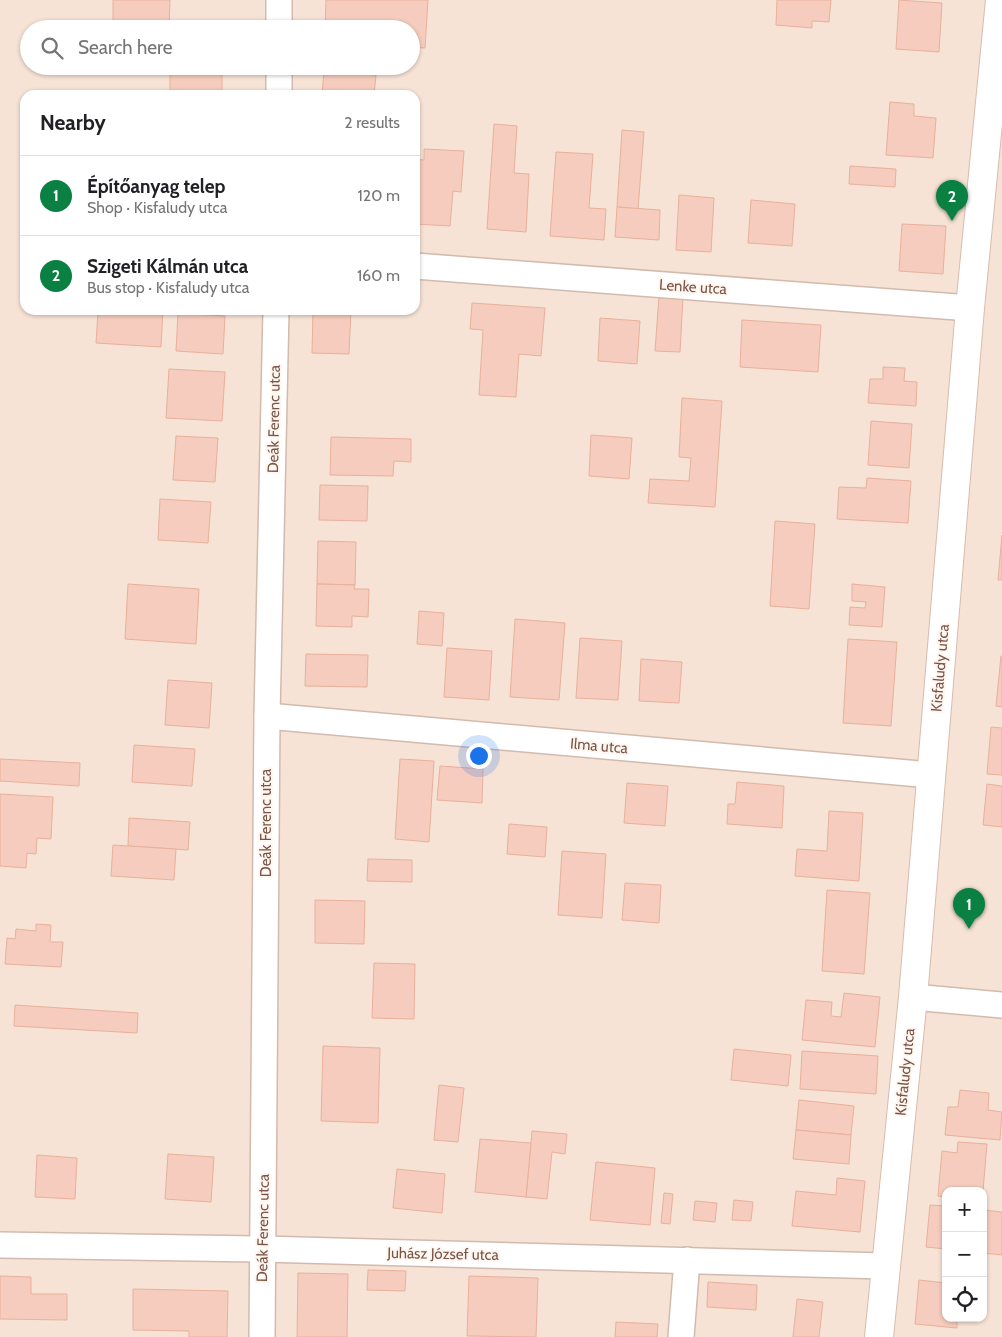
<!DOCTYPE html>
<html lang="en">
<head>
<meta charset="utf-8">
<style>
	:root { --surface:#fff; --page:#f2f2f2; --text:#202124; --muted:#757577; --line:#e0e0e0; --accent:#0b8043 }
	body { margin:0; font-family:Cabin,sans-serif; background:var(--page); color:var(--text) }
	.controls { position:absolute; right:15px; bottom:15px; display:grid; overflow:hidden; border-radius:10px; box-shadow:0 1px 4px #0004 }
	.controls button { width:45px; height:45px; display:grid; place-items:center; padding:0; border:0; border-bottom:1px solid var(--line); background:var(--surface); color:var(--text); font:25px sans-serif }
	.you { position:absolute; left:478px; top:755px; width:18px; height:18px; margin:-12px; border:4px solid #fff; border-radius:50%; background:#1a73e8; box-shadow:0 0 0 8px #1a73e833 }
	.badge { display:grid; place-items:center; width:32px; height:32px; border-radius:50%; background:var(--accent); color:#fff; font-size:16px; font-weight:700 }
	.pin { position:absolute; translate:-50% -41px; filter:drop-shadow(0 1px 2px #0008) }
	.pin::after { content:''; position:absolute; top:26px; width:18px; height:15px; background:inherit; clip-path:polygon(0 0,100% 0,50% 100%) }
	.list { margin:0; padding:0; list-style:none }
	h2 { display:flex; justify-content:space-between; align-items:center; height:65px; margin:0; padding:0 20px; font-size:21px }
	h2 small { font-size:16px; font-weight:400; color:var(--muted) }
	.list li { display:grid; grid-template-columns:32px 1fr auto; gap:15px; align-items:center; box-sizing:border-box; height:80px; padding:0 20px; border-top:1px solid var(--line) }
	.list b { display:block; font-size:19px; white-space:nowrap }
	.list p { margin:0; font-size:16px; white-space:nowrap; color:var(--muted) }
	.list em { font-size:16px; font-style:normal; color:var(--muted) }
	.icon { flex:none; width:28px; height:28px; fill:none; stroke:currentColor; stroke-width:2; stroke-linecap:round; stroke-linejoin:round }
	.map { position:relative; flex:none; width:1002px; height:1337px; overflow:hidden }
	.search { position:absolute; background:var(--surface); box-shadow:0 1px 4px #0004; left:20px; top:20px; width:400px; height:55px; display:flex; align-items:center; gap:12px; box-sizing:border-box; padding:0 18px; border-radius:28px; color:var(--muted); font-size:19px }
	.panel { position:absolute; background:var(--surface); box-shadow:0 1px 4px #0004; left:20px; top:90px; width:400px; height:225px; border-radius:15px }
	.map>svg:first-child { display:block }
	.residential { fill:#f6e3d5; fill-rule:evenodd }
	.building { fill:#f5ccbd; stroke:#e9b09c }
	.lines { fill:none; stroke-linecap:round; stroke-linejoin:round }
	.street-casing { stroke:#d3baae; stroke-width:28 }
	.secondary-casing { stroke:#d9bbae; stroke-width:30 }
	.street { stroke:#fff; stroke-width:25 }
	.secondary { stroke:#fff; stroke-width:28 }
	.labels { text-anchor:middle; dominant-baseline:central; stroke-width:4; stroke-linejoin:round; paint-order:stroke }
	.street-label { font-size:15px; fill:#7a5449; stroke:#fff7ef }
</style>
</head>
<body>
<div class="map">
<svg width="1002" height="1337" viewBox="0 0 1002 1337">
	<rect width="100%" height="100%" fill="#fef2e7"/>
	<!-- residential -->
	<path class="residential" d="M0,0H1002V1337H0ZM29,29H411V66H29ZM25,95H415V310H25ZM946,1191H983V1318H946Z"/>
	<!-- building -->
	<g class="building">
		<polygon points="113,0 170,0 169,29 113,29"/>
		<polygon points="326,0 428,0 425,48 411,47 411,29 325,29"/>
		<polygon points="777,0 831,0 829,22 812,21 812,28 776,25"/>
		<polygon points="899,0 942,3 939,52 896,49"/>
		<rect x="170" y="66" width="52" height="29"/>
		<polygon points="346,66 365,66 365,74 376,75 374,95 322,95 324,71 346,73"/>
		<polygon points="890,102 914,104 914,116 936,118 933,158 886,155"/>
		<polygon points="494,124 517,126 514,173 529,174 526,232 487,229"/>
		<polygon points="622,130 644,132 638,209 617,207"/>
		<polygon points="424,149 464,151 461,192 453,191 450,226 415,224 415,159 424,160"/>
		<polygon points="556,152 593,154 589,208 606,209 604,240 550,236"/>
		<polygon points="850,166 896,169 895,187 849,184"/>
		<polygon points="679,195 714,198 711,252 676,250"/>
		<polygon points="751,200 795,204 792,246 748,243"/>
		<polygon points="617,207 660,210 659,240 615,237"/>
		<polygon points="902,224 946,226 943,274 899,271"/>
		<polygon points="659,296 683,297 680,352 655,351"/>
		<polygon points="472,303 545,308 541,356 519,354 516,397 479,395 483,330 470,329"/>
		<polygon points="132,310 163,310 161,347 96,343 98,312 132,314"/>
		<polygon points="313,310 351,310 349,354 312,353"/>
		<polygon points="178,313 225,316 223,354 176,351"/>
		<polygon points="600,318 640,321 637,364 598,361"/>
		<polygon points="742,320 821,325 818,372 740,367"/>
		<polygon points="883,367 905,368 904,381 917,382 916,406 868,403 870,379 883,379"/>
		<polygon points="169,369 225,372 222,421 166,418"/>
		<polygon points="682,398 722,401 715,507 648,503 650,479 689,481 691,458 679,457"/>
		<polygon points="871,421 912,424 909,468 868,465"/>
		<polygon points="591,435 632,438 629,479 589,476"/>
		<polygon points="176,436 218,438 215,482 173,480"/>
		<polygon points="331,437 411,439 411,462 394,461 393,476 330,475"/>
		<polygon points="867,478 911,481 908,523 837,519 839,487 866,488"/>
		<polygon points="320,485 368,486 367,521 319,520"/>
		<polygon points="160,499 211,502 208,543 158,540"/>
		<polygon points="775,521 815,524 809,609 770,606"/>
		<polygon points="1002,535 1002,580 998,580"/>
		<polygon points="318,541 356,542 355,585 317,584"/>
		<polygon points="128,584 199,589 196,644 125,639"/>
		<polygon points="317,584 355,585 354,589 369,589 368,617 352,616 352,627 316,626"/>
		<polygon points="852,584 885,587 882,627 849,625 850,607 865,608 866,602 852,601"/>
		<polygon points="419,611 444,613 442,646 417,644"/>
		<polygon points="515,619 565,623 559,700 510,697"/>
		<polygon points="580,638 622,641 618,700 576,698"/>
		<polygon points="848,639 897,642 891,726 843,723"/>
		<polygon points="447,648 492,651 489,700 444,697"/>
		<polygon points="306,654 368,655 367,687 305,686"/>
		<polygon points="1001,656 1002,656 1002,707 996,706"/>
		<polygon points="641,659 682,662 679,703 639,701"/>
		<polygon points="168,680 212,683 209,728 165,725"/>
		<polygon points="991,727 1002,728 1002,775 987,774"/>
		<polygon points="134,745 195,749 192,786 132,782"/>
		<polygon points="0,759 80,763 79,786 0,781"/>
		<polygon points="400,759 434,761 429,842 395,839"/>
		<polygon points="440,766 483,769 482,803 437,800"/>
		<polygon points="737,782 784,786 782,828 727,824 728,804 735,804"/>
		<polygon points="627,783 668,786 665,826 624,823"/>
		<polygon points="987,784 1002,786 1002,827 983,825"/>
		<polygon points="0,794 53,797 51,839 37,838 36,854 27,853 26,868 0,866"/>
		<polygon points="829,811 863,813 859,881 795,876 797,849 827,851"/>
		<polygon points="129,818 190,822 188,850 128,846"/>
		<polygon points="509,824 547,827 545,857 507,854"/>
		<polygon points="113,845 176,849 174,880 111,876"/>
		<polygon points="562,851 606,854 602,918 558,915"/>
		<polygon points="368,859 412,860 412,882 367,881"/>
		<polygon points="625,883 661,885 659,923 622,920"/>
		<polygon points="827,890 870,893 864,974 822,971"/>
		<polygon points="315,900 365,901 364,944 315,943"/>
		<polygon points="36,924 51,925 50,942 63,942 61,967 5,964 7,938 15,939 16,929 36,931"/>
		<polygon points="374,963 415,964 414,1019 372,1018"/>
		<polygon points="844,993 880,997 875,1047 802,1040 806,1000 832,1002 831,1016 841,1017"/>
		<polygon points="15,1005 138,1013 137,1033 14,1026"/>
		<polygon points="323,1046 380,1048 378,1123 321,1121"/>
		<polygon points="734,1049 791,1055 788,1086 731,1080"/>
		<polygon points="802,1051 878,1056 876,1094 800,1089"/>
		<polygon points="439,1085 464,1088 458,1142 434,1140"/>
		<polygon points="960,1090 989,1093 988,1110 1002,1112 1000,1140 945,1135 948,1107 958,1107"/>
		<polygon points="799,1100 854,1106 851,1135 796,1130"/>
		<polygon points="796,1130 851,1135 849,1164 793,1159"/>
		<polygon points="532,1131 567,1134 565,1154 552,1152 547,1199 526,1197"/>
		<polygon points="480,1139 531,1143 526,1197 475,1192"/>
		<polygon points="958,1142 987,1144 983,1191 946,1191 946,1197 938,1196 942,1151 957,1153"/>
		<polygon points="168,1154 214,1157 211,1202 165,1199"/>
		<polygon points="37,1155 77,1158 75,1199 35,1197"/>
		<polygon points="596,1162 655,1168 650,1225 590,1220"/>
		<polygon points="397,1169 445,1174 442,1213 393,1208"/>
		<polygon points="837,1178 865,1181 860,1232 792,1226 796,1191 836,1195"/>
		<polygon points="664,1193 673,1194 670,1224 661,1223"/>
		<polygon points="734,1200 753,1202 751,1221 732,1220"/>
		<polygon points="695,1201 717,1203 715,1222 693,1220"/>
		<polygon points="930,1205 946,1206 946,1249 926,1247"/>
		<polygon points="983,1210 1002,1212 1002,1255 983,1253"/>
		<polygon points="368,1270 406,1271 405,1291 367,1290"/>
		<polygon points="298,1273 348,1274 347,1337 297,1337"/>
		<polygon points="0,1276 31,1277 31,1294 67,1294 67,1320 0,1319"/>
		<polygon points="469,1276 538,1278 536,1337 467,1336"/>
		<polygon points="919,1280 946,1283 946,1318 957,1318 957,1328 915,1324"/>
		<polygon points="708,1282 757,1285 756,1310 707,1307"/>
		<polygon points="133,1289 228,1291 227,1337 189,1337 189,1331 133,1330"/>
		<polygon points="797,1299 823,1302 819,1337 793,1337"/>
		<polygon points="616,1322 658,1324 657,1337 615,1337"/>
	</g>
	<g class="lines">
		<!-- street casing -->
		<g class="street-casing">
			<g id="street">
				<polyline points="279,29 279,0"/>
				<polyline points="279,95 279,66"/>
				<polyline points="415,266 970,308"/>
				<polyline points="267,716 931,775"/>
				<polyline points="913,997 1002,1005"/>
				<polyline points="0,1245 263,1249 885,1266"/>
				<polyline points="262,1337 267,716 276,310"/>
				<polyline points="681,1337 687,1260"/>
			</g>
		</g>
		<!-- secondary casing -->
		<g class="secondary-casing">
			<polyline id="secondary" points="879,1337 913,997 970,308 1000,0"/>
		</g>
		<!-- street -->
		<use href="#street" class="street"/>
		<!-- secondary -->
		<use href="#secondary" class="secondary"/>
	</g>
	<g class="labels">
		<!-- street labels -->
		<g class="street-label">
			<text transform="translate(693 287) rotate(4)">Lenke utca</text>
			<text transform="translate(274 419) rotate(-89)">Deák Ferenc utca</text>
			<text transform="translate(940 668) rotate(-85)">Kisfaludy utca</text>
			<text transform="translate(599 746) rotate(5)">Ilma utca</text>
			<text transform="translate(266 823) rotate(-90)">Deák Ferenc utca</text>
			<text transform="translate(905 1072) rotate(-84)">Kisfaludy utca</text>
			<text transform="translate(263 1228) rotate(-89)">Deák Ferenc utca</text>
			<text transform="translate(443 1254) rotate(1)">Juhász József utca</text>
		</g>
	</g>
</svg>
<div class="controls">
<button>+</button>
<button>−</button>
<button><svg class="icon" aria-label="locate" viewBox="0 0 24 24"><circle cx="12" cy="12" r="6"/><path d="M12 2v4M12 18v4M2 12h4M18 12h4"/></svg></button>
</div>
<div class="you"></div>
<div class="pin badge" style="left:969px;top:929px">1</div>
<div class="pin badge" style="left:952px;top:221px">2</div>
<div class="search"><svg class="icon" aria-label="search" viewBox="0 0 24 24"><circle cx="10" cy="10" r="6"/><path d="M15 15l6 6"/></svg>Search here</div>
<section class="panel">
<h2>Nearby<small>2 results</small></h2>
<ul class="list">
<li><span class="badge">1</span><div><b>Építőanyag telep</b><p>Shop · Kisfaludy utca</p></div><em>120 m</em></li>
<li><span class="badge">2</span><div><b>Szigeti Kálmán utca</b><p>Bus stop · Kisfaludy utca</p></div><em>160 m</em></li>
</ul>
</section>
</div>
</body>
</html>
